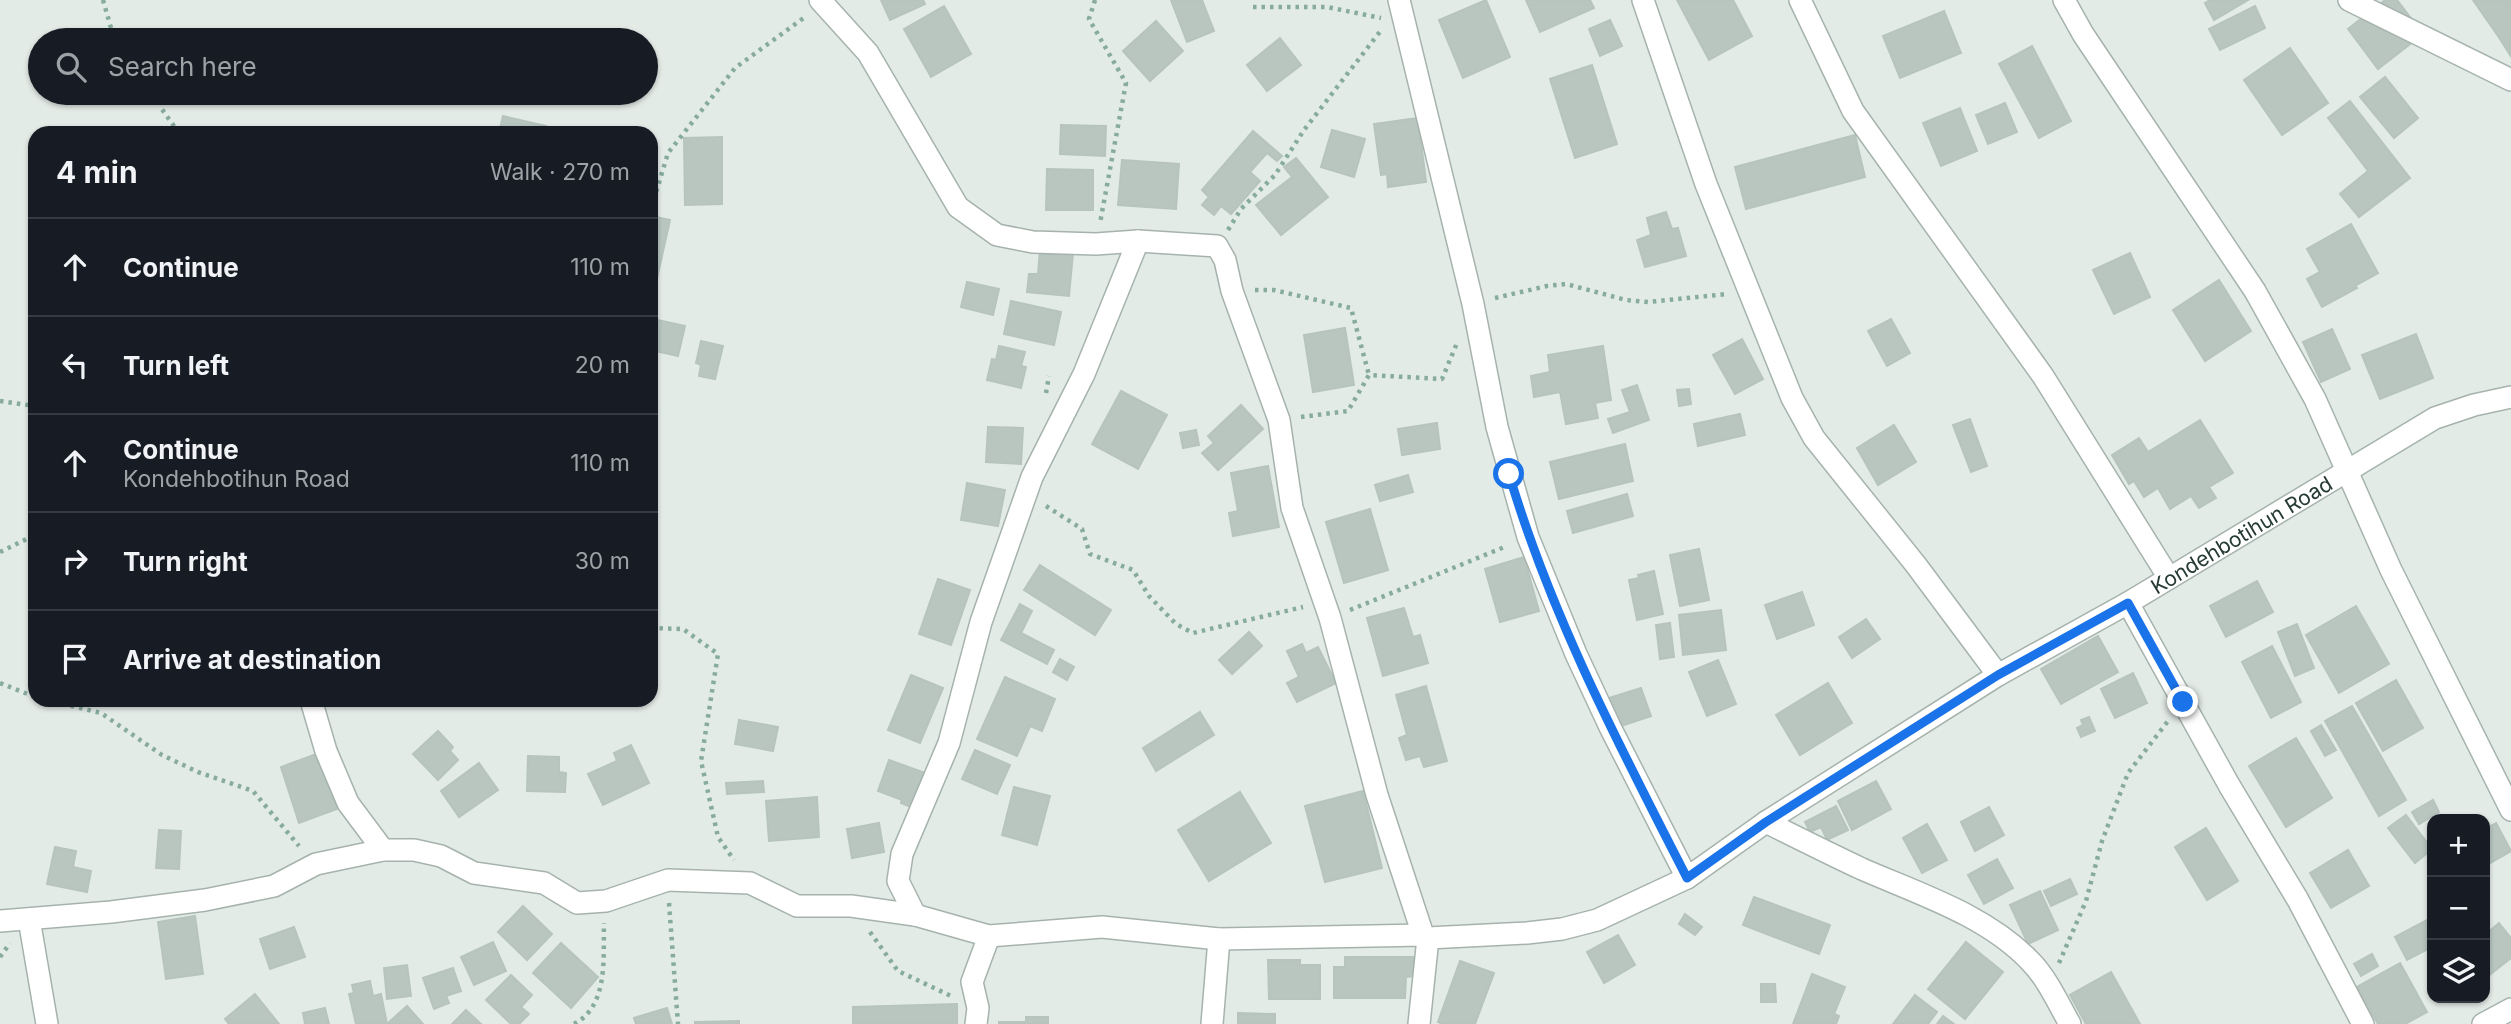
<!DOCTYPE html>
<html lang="en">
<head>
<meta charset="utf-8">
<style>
	:root { --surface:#171b24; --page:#242831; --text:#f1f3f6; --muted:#9ea1a6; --line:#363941 }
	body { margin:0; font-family:Inter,sans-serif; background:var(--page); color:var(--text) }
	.controls { position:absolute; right:21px; bottom:21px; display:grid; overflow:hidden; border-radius:14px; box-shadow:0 2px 5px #0004 }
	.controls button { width:63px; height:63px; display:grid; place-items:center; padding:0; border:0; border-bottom:2px solid var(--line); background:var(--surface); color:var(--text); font:35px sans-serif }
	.stop { position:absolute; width:21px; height:21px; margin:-16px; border:5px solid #1a73e8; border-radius:50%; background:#fff }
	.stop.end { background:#1a73e8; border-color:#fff; box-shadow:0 2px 7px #0008 }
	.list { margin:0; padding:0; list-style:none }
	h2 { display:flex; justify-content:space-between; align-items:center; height:91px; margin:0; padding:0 28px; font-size:30px }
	h2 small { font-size:23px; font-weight:400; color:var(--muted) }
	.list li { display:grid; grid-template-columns:46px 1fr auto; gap:21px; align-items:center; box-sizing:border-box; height:98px; padding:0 28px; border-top:2px solid var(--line) }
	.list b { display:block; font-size:26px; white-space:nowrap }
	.list p { margin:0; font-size:23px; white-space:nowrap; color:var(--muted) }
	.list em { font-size:23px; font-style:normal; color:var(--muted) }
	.icon { flex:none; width:38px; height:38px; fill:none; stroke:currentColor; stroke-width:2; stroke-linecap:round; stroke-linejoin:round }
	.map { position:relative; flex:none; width:2511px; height:1024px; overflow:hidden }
	.search { position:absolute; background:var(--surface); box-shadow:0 2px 5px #0004; left:28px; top:28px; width:630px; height:77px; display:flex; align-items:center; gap:18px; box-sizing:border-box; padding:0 24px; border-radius:38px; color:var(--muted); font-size:26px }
	.panel { position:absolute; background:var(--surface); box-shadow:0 2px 5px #0004; left:28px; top:126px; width:630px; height:581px; border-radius:21px }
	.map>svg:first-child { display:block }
	.building { fill:#b9c6c0; stroke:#b6c4bd; stroke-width:2 }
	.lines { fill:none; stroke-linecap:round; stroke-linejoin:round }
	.minor-casing { stroke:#a6b3ad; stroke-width:24 }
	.path { stroke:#87ab9d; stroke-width:4.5; stroke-dasharray:3.5 5; stroke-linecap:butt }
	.minor { stroke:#fff; stroke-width:21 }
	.route { stroke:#1a73e8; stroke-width:9 }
	.labels { text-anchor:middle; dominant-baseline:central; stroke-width:5; stroke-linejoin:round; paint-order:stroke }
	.street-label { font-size:21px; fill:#253b33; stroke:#f3f8f5 }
</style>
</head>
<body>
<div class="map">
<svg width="2511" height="1024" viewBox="0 0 2511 1024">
	<rect width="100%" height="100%" fill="#e3ebe7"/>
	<!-- building -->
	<g class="building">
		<polygon points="881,0 923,0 925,4 890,20"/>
		<polygon points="1171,0 1202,0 1214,31 1187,42"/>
		<polygon points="1486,0 1510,57 1463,78 1439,20"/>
		<polygon points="1526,0 1590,0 1594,8 1540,32"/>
		<polygon points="1677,0 1733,0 1752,36 1709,60"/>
		<polygon points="2210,0 2248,0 2214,20 2205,3"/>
		<polygon points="2385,0 2397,0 2423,34 2378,69 2348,29"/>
		<polygon points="2473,0 2511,0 2510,55 2498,36"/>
		<polygon points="944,6 971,54 931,77 904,29"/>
		<polygon points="2255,6 2265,28 2220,50 2209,29"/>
		<polygon points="1944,11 1961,53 1900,78 1883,36"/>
		<polygon points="1610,20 1622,46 1600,56 1589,29"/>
		<polygon points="1156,21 1183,51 1150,81 1123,51"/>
		<polygon points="1280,38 1301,65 1267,91 1247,65"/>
		<polygon points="2032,46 2071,121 2039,138 1999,64"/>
		<polygon points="2290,48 2328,103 2282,135 2244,80"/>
		<polygon points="1592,65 1617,144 1575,158 1550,79"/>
		<polygon points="2385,77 2418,118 2394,138 2360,97"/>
		<polygon points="545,93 565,93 558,102"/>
		<polygon points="2350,101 2410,178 2359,217 2340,194 2368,171 2328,118"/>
		<polygon points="2005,103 2017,132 1988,144 1976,115"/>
		<polygon points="1960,108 1977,151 1941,166 1923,123"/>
		<polygon points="503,116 546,126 545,133 499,133"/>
		<polygon points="1418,118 1426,182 1388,187 1387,174 1381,175 1374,124"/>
		<polygon points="1061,125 1106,126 1105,156 1060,154"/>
		<polygon points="1332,130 1365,139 1354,177 1321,167"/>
		<polygon points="1253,131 1282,156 1277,161 1267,153 1250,172 1260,181 1231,214 1221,206 1214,215 1202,205 1209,197 1202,190"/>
		<polygon points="1855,135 1865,177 1746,209 1735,167"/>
		<polygon points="722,137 722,204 685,205 684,138"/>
		<polygon points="1296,158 1328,197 1281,235 1256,205 1292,177 1284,167"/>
		<polygon points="1122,160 1179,164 1176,209 1118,205"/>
		<polygon points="1047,169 1093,170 1093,210 1046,210"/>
		<polygon points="1666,212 1672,229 1678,228 1686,256 1645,267 1637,240 1651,235 1647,218"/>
		<polygon points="651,216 670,220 656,283 651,282"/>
		<polygon points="2351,224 2378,273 2355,286 2357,288 2322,307 2307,279 2320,272 2307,249"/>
		<polygon points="1040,250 1073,253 1069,296 1027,292 1029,274 1038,274"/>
		<polygon points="2130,253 2150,297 2114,314 2093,270"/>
		<polygon points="2219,280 2251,331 2205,361 2173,310"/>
		<polygon points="967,282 999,289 993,315 961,307"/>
		<polygon points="1011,301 1061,312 1054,345 1004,334"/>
		<polygon points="653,319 685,326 678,356 651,350"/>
		<polygon points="1891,319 1910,353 1887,366 1868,331"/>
		<polygon points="1345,328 1354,385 1313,392 1304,335"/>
		<polygon points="2332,329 2350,369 2321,382 2303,342"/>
		<polygon points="2416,334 2433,378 2380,399 2362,355"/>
		<polygon points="1742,339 1763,379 1735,394 1713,355"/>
		<polygon points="701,341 723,346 715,379 699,376 701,365 696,363"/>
		<polygon points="999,346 1025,352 1021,366 1026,367 1021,388 987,380 992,359 996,360"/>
		<polygon points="1603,346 1611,400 1595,403 1598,418 1566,424 1560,392 1534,397 1531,376 1550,372 1548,355"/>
		<polygon points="1637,385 1649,420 1613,433 1608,419 1630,412 1622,390"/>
		<polygon points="1689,389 1691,404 1679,406 1677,390"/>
		<polygon points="1121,391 1167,415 1138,469 1092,444"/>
		<polygon points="1241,405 1263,429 1218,470 1202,453 1214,443 1208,436"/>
		<polygon points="1740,414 1745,435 1698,446 1694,424"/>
		<polygon points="1970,419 1987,466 1971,472 1953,425"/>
		<polygon points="2200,420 2233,473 2209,487 2216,498 2199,508 2191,496 2170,509 2158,488 2144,497 2134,481 2129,484 2112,455 2139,438 2148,452"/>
		<polygon points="1437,423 1440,449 1402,455 1398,429"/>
		<polygon points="1894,425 1916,462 1878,485 1857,448"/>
		<polygon points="988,427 1023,428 1021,464 986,462"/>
		<polygon points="1196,430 1199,445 1183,448 1180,433"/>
		<polygon points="1625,444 1633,481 1559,499 1550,462"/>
		<polygon points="1268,466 1279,527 1233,536 1229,513 1238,511 1231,473"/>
		<polygon points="1408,475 1413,492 1380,501 1375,485"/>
		<polygon points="967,483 1005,490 998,526 961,520"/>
		<polygon points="1627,494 1633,516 1573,533 1567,511"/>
		<polygon points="1370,509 1388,570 1344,583 1326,522"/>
		<polygon points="1699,549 1709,600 1680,606 1670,555"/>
		<polygon points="1524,557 1539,611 1500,622 1485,569"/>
		<polygon points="1040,565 1111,610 1095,635 1024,590"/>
		<polygon points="1654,571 1663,614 1637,620 1629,580 1639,578 1638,575"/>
		<polygon points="938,579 970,590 951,645 919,634"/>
		<polygon points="2257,581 2273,612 2226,637 2210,606"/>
		<polygon points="1802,592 1814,625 1777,639 1765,605"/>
		<polygon points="1020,604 1032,611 1021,633 1054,650 1047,664 1001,640"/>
		<polygon points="2356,606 2389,664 2339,693 2306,635"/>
		<polygon points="1404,608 1413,637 1420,635 1428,663 1383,676 1367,618"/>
		<polygon points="1721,610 1726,650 1683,655 1679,615"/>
		<polygon points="1866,619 1880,639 1852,658 1839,637"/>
		<polygon points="1670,623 1674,657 1660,659 1656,625"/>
		<polygon points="2297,624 2314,668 2295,676 2278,632"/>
		<polygon points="1249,632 1262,646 1232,674 1219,660"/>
		<polygon points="2098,636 2118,672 2061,704 2041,669"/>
		<polygon points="1302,644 1306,653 1318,647 1336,683 1297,702 1287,683 1299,677 1287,651"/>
		<polygon points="2272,646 2301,702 2271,718 2242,662"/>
		<polygon points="1060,659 1074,667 1067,680 1053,672"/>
		<polygon points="1718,660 1736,704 1707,716 1689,672"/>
		<polygon points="2133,673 2147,703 2115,718 2101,689"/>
		<polygon points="911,675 943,688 920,743 888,730"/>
		<polygon points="1005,677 1055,699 1042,731 1030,726 1017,756 977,739"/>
		<polygon points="2396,680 2423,728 2383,751 2356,703"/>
		<polygon points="1828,683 1852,723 1800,755 1776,715"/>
		<polygon points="1426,686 1447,761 1424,767 1420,756 1406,760 1399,738 1407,735 1396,695"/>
		<polygon points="1641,688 1651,716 1612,729 1603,700"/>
		<polygon points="2352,706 2406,800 2379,816 2325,721"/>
		<polygon points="1200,712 1214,735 1156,771 1143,748"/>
		<polygon points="2089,717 2095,731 2081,737 2077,728 2083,725 2081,720"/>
		<polygon points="739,720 778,727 773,751 735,744"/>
		<polygon points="2321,725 2336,750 2325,756 2311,731"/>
		<polygon points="438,731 453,747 450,751 458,760 438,780 413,754"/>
		<polygon points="2296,738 2332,798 2286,827 2249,766"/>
		<polygon points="631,745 649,783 603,805 588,774 617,761 614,753"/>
		<polygon points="975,750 1010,765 997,794 962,779"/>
		<polygon points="319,753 337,809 299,823 281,767"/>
		<polygon points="528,756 559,757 559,772 566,773 565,792 527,791"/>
		<polygon points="889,760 931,775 918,810 901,803 902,800 878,791"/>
		<polygon points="479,763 498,790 459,817 441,791"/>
		<polygon points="763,781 764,792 727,794 726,783"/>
		<polygon points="1876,781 1891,809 1852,830 1838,801"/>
		<polygon points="1014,787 1050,796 1037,845 1002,835"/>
		<polygon points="1363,791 1382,868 1325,882 1305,806"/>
		<polygon points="1240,792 1271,843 1209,881 1178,830"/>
		<polygon points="817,797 819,837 769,841 766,801"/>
		<polygon points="2433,800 2439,812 2419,824 2412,812"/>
		<polygon points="1836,806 1848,830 1827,840 1821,827 1810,832 1805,822"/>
		<polygon points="1989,807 2004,835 1975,851 1961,822"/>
		<polygon points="2406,815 2432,849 2415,863 2388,828"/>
		<polygon points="879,823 884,852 852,858 847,829"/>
		<polygon points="2496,823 2511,851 2485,866 2485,829"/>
		<polygon points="1927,824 1947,860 1922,873 1903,838"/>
		<polygon points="2206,828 2238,881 2207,900 2175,847"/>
		<polygon points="159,830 181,831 179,869 156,868"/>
		<polygon points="55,847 76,851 73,867 91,871 87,892 47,884"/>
		<polygon points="2348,850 2369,886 2331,908 2310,873"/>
		<polygon points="1997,859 2013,888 1984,904 1968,875"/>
		<polygon points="2070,879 2077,894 2051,906 2044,891"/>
		<polygon points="2040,891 2058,930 2028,944 2010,905"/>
		<polygon points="1754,897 1830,925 1819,954 1743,925"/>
		<polygon points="523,906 552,934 527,960 498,932"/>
		<polygon points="1685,914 1702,927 1695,935 1679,924"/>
		<polygon points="195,916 203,974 166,979 158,922"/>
		<polygon points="2427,920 2432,929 2432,947 2407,960 2395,937"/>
		<polygon points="2499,923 2511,938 2511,958 2487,977 2485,973 2485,935"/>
		<polygon points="294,927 305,957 270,969 260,939"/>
		<polygon points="1618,935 1635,965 1604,983 1587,952"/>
		<polygon points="493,942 506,971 474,985 461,957"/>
		<polygon points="1966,942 2003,972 1965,1019 1928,989"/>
		<polygon points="561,943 598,977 571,1008 533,973"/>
		<polygon points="2372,954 2378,966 2361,976 2354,964"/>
		<polygon points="1345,957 1414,957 1414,976 1406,977 1405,998 1334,998 1334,967 1345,967"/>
		<polygon points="1268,960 1300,960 1300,965 1320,965 1320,999 1269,999"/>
		<polygon points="1460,961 1494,973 1475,1024 1443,1024 1438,1022"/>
		<polygon points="2400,963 2427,1012 2405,1024 2378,1024 2357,987"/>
		<polygon points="407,965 411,996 387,999 384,968"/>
		<polygon points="453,968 461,991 446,996 449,1003 434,1009 423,978"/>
		<polygon points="2111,972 2140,1024 2086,1024 2070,995"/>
		<polygon points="1812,974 1845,987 1834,1014 1839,1016 1836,1024 1793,1024"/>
		<polygon points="511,975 532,995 521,1007 529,1014 519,1024 511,1024 486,1000"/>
		<polygon points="370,981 373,996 381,994 387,1024 356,1024 349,994 354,993 352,985"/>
		<polygon points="1761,984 1775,984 1776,1002 1761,1002"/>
		<polygon points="255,994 279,1024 229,1024 225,1019"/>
		<polygon points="1915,995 1937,1012 1928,1024 1893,1024"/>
		<polygon points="957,1004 957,1024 853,1024 853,1007"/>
		<polygon points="407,1006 423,1024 389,1024 388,1023"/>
		<polygon points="325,1008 329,1024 305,1024 303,1013"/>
		<polygon points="667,1008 672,1024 636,1024 634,1018"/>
		<polygon points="466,1010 481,1024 452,1024"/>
		<polygon points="1238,1013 1275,1014 1275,1024 1238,1024"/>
		<polygon points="1943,1016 1954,1024 1937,1024"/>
		<polygon points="1026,1017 1048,1017 1048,1024 999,1024 999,1022 1026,1022"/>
		<polygon points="739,1021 739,1024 695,1024 695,1022"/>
	</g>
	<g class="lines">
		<!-- minor casing -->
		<g class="minor-casing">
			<g id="minor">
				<polyline points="820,0 868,53 958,207 997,235 1033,242 1096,244 1138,241 1217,246 1225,260 1232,291 1279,420 1292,508 1330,618 1377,795 1423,935"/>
				<polyline points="1399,0 1473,304 1497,427 1528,537 1576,654 1610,727 1687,878"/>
				<polyline points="1643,0 1706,184 1792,398 1814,438 1916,565 1998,675"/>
				<polyline points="1800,0 1853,111 2043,376 2169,578"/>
				<polyline points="2064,0 2083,34 2255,291 2315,399 2391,570 2511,810"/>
				<polyline points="2349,0 2511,80"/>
				<polyline points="2128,603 2229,785 2298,900 2363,1024"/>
				<polyline points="311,700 326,751 348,803 383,850"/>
				<path d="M1766,822C1798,838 1830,854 1862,869C1919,894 1986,915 2030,961C2047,978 2058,1003 2070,1024"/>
				<polyline points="915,915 898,881 902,854 949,743 981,622 1032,477 1084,374 1138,241"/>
				<polyline points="29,919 47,1024"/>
				<path id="s1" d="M0,921L111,912L205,900L274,886L316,864L383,850H414L441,856L474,873L544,883L577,903L606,901L668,880L750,883L797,906H851L915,915L989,936L1102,927L1219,939L1423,935L1428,938L1527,933L1562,929L1597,920L1687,878L1766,822L1998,675L2128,603L2435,418L2474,405L2511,397"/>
				<polyline points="976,1024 978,1008 972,982 989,936"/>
				<polyline points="1212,1024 1219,939"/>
				<polyline points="1419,1024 1428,938"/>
				<polyline points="2483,1024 2511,1009"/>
			</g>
		</g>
		<!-- path -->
		<g class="path">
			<polyline points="103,0 113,35 120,40"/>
			<polyline points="1095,0 1089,19 1126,83 1100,223"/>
			<polyline points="1253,7 1327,7 1381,18"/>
			<polyline points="160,93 161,108 179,133"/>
			<polyline points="651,197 655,196 668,153 735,68 805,17"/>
			<polyline points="1228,230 1241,209 1275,175 1304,130 1382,29"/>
			<polyline points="1255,290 1274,290 1351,308 1369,375"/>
			<polyline points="1495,298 1547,286 1566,284 1626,300 1648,302 1727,294"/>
			<polyline points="1046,393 1049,376"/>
			<polyline points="0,401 35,406"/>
			<polyline points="1301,417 1348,411 1369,375 1442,379 1457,343"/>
			<polyline points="1046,506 1082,529 1090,554 1133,570 1149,596 1176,624 1193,633 1303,607"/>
			<polyline points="0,552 35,535"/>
			<polyline points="1350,610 1507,546"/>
			<polyline points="651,628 683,629 718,654 701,761 718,837 734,860"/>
			<polyline points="0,683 35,697"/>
			<polyline points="46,700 101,713 162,755 198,772 253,791 299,846"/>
			<polyline points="669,903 678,1024"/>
			<polyline points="870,932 898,971 951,996"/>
			<polyline points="0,957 10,943"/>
			<polyline points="2059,963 2086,901 2102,841 2128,773 2168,721"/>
			<path d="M574,1024C609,1006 603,957 604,923"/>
		</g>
		<!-- minor -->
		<use href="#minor" class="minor"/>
	</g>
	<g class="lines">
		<!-- route -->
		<path class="route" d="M1509,474C1551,616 1620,747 1687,878L1766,822L1998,675L2128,603L2183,702"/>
	</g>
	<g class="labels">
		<!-- street labels -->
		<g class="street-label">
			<text stroke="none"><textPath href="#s1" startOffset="2385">Kondehbotihun Road</textPath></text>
		</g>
	</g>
</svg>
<div class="controls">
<button>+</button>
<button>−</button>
<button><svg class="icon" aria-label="layers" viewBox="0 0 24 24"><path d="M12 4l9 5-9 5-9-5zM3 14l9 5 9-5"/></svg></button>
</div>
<div class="stop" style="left:1509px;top:474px"></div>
<div class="stop end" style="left:2183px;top:702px"></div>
<div class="search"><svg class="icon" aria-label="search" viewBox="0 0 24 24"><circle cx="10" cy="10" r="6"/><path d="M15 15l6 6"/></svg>Search here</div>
<section class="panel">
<h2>4 min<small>Walk · 270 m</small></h2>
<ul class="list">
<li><svg class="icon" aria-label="ahead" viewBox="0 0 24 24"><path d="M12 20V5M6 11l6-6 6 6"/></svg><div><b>Continue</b></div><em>110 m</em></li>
<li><svg class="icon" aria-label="left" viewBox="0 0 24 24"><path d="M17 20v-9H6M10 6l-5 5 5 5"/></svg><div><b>Turn left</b></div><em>20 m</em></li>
<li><svg class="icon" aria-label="ahead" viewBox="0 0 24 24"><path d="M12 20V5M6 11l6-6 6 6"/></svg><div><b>Continue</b><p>Kondehbotihun Road</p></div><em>110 m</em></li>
<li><svg class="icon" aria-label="right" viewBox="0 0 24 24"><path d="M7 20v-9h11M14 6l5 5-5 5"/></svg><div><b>Turn right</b></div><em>30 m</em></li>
<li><svg class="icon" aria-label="arrive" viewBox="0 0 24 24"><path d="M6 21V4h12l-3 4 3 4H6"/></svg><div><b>Arrive at destination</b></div></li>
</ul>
</section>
</div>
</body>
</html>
